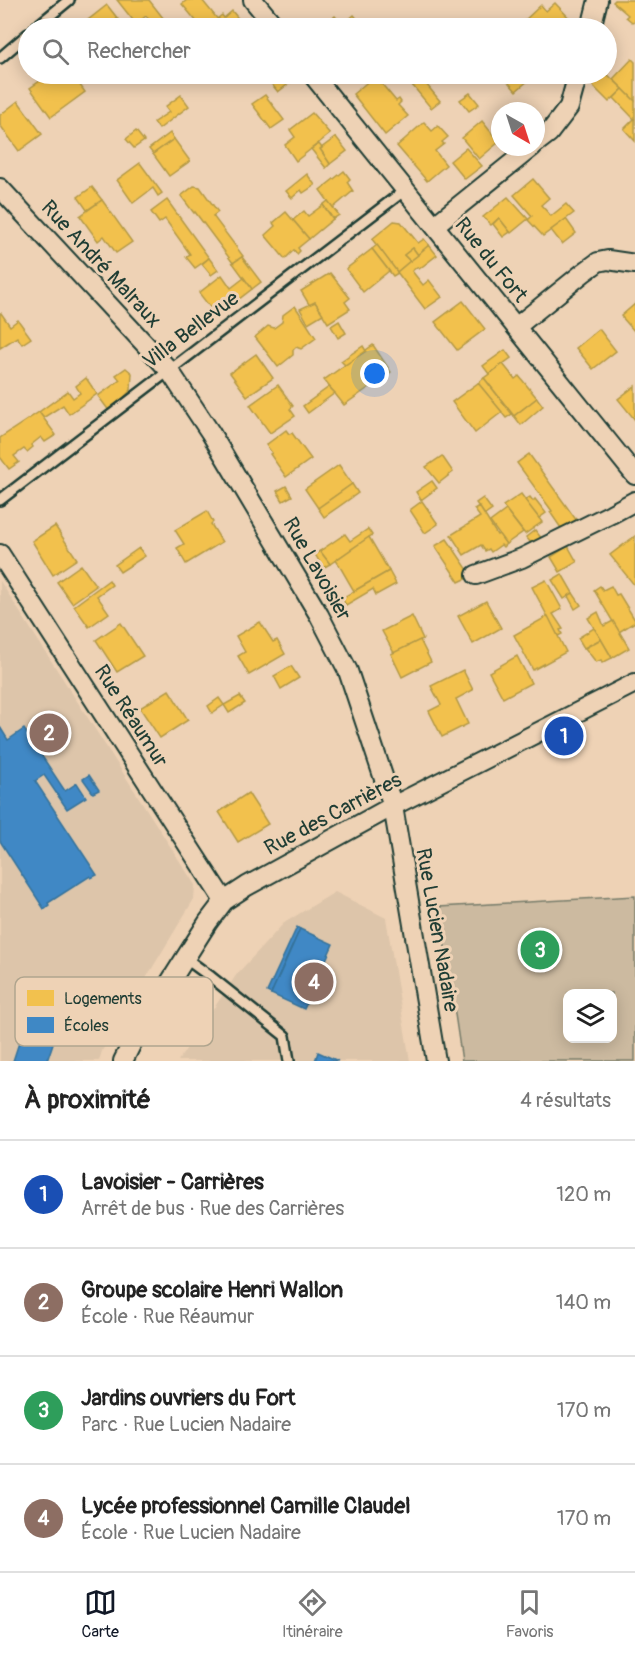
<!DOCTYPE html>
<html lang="fr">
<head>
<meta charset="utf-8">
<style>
	:root { --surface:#fff; --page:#f2f2f2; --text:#222; --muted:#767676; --line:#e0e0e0; --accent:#111827 }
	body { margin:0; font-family:Pangolin,sans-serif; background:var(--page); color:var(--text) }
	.controls { position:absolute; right:18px; bottom:18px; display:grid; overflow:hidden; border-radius:12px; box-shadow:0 3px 15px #0003 }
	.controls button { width:54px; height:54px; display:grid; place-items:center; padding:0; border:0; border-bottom:2px solid var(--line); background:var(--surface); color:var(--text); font:30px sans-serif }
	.compass { position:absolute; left:491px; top:102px; width:54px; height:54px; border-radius:50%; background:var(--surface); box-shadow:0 3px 15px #0003; rotate:141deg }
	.you { position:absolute; left:375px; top:374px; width:21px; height:21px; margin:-15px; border:4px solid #fff; border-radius:50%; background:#1a73e8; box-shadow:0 0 0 9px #1a73e833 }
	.badge { display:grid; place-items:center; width:39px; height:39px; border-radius:50%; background:var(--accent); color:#fff; font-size:20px; font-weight:700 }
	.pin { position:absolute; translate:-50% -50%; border:3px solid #fff; box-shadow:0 2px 6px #0006 }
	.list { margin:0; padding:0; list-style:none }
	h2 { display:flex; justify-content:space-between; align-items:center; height:78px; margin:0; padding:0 24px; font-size:26px }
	h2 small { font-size:20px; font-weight:400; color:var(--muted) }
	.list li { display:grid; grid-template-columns:39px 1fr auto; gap:18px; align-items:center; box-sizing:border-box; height:108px; padding:0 24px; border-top:2px solid var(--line) }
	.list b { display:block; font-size:22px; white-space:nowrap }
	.list p { margin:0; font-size:20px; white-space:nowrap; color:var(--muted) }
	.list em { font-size:20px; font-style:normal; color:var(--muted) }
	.icon { flex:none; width:33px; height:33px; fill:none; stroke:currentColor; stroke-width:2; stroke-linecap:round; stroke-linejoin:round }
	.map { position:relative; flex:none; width:635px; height:1061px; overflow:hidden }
	.search { position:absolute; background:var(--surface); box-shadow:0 3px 15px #0003; left:18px; right:18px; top:18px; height:66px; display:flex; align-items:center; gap:15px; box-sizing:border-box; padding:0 21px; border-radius:33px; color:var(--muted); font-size:22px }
	.sheet { height:510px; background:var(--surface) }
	nav { display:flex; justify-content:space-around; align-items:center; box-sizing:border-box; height:84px; border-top:2px solid var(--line); background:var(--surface); font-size:16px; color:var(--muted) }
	nav a { display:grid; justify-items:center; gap:3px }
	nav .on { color:var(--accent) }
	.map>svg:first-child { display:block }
	.built { fill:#ddc5aa }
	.green { fill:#ccbaa0; stroke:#767c6a; stroke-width:1.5; fill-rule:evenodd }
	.homes { fill:#f2c14e; stroke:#b39946; stroke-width:1.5 }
	.schools { fill:#3f88c5; stroke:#35729a; stroke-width:1.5 }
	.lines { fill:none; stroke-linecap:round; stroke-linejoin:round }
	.service-casing { stroke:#1f3d34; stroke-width:14 }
	.minor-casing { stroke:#1f3d34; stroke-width:22 }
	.service { stroke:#eed2b5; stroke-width:9 }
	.minor { stroke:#eed2b5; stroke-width:18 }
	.labels { text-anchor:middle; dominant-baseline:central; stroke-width:6; stroke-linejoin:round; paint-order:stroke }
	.street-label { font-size:21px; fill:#1f3d34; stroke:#eed2b5 }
	.key { fill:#eed2b5; stroke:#b0a58e; stroke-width:1.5 }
	.key-label { font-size:16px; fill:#1f3d34 }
</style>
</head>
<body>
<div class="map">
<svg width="635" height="1061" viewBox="0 0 635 1061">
	<rect width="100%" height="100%" fill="#eed2b5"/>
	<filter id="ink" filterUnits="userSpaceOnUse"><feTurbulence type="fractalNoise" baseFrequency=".0167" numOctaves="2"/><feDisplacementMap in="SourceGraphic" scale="12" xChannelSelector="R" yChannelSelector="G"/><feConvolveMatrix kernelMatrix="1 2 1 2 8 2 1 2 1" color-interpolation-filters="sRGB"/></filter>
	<g filter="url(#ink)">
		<!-- built -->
		<g class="built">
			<polygon points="0,581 195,885 194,899 102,1051 99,1061 0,1061"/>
			<polygon points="335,892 386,918 410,1061 178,1061 237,974 284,923"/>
		</g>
		<!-- green -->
		<path class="green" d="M635,896V1061H462L439,907ZM568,993H612V1038H568Z"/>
		<!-- homes -->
		<g class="homes">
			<polygon points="117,0 149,0 171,28 156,28 146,16 136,24"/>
			<polygon points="187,0 202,0 220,22 212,28 202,28 182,4"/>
			<polygon points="615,0 635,0 635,21 632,22 626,17 628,15 613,2"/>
			<polygon points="555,3 572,21 563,28 530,28 523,22 541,5 546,11"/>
			<polygon points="107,5 118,19 111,25 114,28 86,28 83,24"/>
			<polygon points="232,11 246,28 227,28 218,18 222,15 224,18"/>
			<polygon points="354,15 363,26 360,28 353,28 347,21"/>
			<polygon points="335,16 345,28 320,28 322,27 320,25 323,23 324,25"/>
			<polygon points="632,59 635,62 635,101 613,79"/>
			<polygon points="606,73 623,89 609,102 592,85"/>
			<polygon points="50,74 72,74 85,92 51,117 30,88"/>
			<polygon points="279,74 284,74 291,82 278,92 269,81"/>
			<polygon points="377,74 398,74 391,79 388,77 381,83 396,101 399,99 401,102 398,105 408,116 385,135 353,94"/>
			<polygon points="403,74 428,74 413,86"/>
			<polygon points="501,74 536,74 516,91"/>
			<polygon points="422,79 440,101 431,108 413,86"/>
			<polygon points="623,89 635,101 635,141 624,129 634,119 614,98"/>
			<polygon points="470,93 479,104 469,111 460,100"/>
			<polygon points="181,95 189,106 159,129 154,122 169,112 165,107"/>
			<polygon points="265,95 284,120 271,129 252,104"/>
			<polygon points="18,101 42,134 19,151 0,125 0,115"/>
			<polygon points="312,113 330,134 296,161 285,145 295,137 290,130"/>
			<polygon points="482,121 499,142 479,159 462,138"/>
			<polygon points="424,122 432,131 438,126 448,137 442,142 444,144 435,151 446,165 427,181 397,146"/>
			<polygon points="136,131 144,141 134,148 126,139"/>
			<polygon points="170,133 174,139 153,154 149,149"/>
			<polygon points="336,137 347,151 330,164 320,149"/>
			<polygon points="174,139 190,161 169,176 153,154"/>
			<polygon points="319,144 322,148 320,149 330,164 326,168 311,149"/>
			<polygon points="466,148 482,166 465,179 450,161"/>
			<polygon points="140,163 162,193 158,196 153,188 133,203 117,180"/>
			<polygon points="344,171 350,179 347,182 353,191 333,208 320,190"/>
			<polygon points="307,174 315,185 303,193 301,190 292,198 286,191"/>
			<polygon points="533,179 549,198 541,205 551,216 566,204 574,213 543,236 528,220 532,216 514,195"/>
			<polygon points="194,186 200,187 218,212 213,216 243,256 233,263 195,212 194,213 181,196"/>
			<polygon points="92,187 102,200 87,210 78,197"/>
			<polygon points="508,197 528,219 511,233 499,218 491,225 483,217"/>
			<polygon points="102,200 132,242 116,253 104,236 98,241 80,216"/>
			<polygon points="167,200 209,258 195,268 186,257 190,254 165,219 159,223 151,212"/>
			<polygon points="328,201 339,215 333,219 323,205"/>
			<polygon points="323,205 333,219 309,239 293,220 304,211 308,216"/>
			<polygon points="286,212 309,239 298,248 300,251 297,254 294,250 285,259 265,235 275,226 273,223"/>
			<polygon points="499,218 510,232 503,237 493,224"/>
			<polygon points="566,219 576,233 562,244 551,230"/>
			<polygon points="394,221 401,222 418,243 424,239 429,245 418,255 413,248 404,255 410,261 397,272 372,239"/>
			<polygon points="377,245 398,273 393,276 372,249"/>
			<polygon points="429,245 437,255 419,269 417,267 412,271 423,285 429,280 442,297 425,309 397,272"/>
			<polygon points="413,248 418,255 410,261 404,255"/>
			<polygon points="372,249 389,271 363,292 346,269"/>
			<polygon points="242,257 261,282 252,289 233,263"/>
			<polygon points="209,258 218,270 211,275 202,264"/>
			<polygon points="330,273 350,298 345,302 350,309 328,323 315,302 310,306 301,291"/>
			<polygon points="222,275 231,288 244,278 252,289 239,299 237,298 216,315 199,293"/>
			<polygon points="463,301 485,329 457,350 435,322"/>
			<polygon points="315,302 323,314 308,323 300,309"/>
			<polygon points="635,304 635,332 621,316"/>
			<polygon points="295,306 316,338 301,349 296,347 293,350 293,355 278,367 255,337 268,326 274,328 282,322 283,315"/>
			<polygon points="0,313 1,313 10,326 18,320 31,338 22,344 17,337 0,348"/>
			<polygon points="339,321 346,333 338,338 331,326"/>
			<polygon points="599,329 616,351 593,369 576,348"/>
			<polygon points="373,345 391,372 344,405 324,380"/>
			<polygon points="363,346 366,351 345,365 341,361"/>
			<polygon points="505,350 511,358 489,374 483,366"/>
			<polygon points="256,354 273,378 247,396 230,373"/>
			<polygon points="503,364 515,379 519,376 537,398 514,416 484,378"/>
			<polygon points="126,368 132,373 131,390 110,412 98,396 120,380 116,375"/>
			<polygon points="86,378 97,394 69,414 63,405 43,418 39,412 68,391 73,398 80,393 76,386"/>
			<polygon points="484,378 512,414 506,418 478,383"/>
			<polygon points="478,383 502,412 475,433 452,402"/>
			<polygon points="278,385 293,406 290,409 295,416 270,433 250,405"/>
			<polygon points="635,386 635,420 618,399"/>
			<polygon points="329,387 335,393 308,413 303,406"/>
			<polygon points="537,398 543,406 521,425 514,416"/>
			<polygon points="39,412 56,435 45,442 41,437 31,445 33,447 27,452 24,449 14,456 19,462 9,469 0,457 0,438"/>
			<polygon points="286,430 289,434 292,433 311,459 286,477 270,454 272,453 266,445"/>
			<polygon points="529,454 577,521 563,531 550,512 552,511 517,463"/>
			<polygon points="442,456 453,472 439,483 426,467"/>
			<polygon points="339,465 352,484 318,508 305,489"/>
			<polygon points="432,481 437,488 421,500 416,492"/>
			<polygon points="352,484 358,493 324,517 318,508"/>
			<polygon points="286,486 292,496 283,501 277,491"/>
			<polygon points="521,494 542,522 525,534 503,506"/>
			<polygon points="530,497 533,501 535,499 546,513 539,518 525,500"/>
			<polygon points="483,498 492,510 485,515 476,503"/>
			<polygon points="422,501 438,524 425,533 410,510"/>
			<polygon points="479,506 497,535 499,534 506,544 503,547 501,545 491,552 489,549 485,551 481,545 464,555 451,535 480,517 474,509"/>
			<polygon points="506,510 523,532 506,544 490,522"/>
			<polygon points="207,511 213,522 211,524 222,542 186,564 177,548 184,544 175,530"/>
			<polygon points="55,526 77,559 53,575 32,541"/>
			<polygon points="368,529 372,535 330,564 320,551 345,534 350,541"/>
			<polygon points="535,530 542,539 532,544 526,537"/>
			<polygon points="635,536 635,586 610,555"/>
			<polygon points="369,537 389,571 354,591 336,560"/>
			<polygon points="447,539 472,576 459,582 435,546"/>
			<polygon points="568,546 577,562 560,572 551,557"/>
			<polygon points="139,548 145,556 120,572 115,565"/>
			<polygon points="320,551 330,564 323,568 315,554"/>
			<polygon points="81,565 96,586 72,603 57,582"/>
			<polygon points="389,571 396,584 376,595 373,589 346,605 342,598"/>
			<polygon points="562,574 573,593 564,599 552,580"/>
			<polygon points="109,580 112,585 97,596 109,613 89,627 74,606"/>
			<polygon points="546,580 562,609 553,614 563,629 560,630 562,634 558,636 532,587"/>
			<polygon points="600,586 603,590 611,586 616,595 619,594 635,620 635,622 619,632 594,590"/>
			<polygon points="573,593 581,605 575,609 568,596"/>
			<polygon points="486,601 501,628 473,644 458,616"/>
			<polygon points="598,612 604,626 613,621 629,648 612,658 588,618"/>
			<polygon points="412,616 423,639 394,653 382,631"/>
			<polygon points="548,616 566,652 533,670 514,635"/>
			<polygon points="260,622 273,642 277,640 285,654 249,675 238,656 245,652 236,636"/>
			<polygon points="121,623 143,656 117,672 96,640"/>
			<polygon points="594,628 601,639 584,648 578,638"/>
			<polygon points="601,639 612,658 602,663 601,660 596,662 585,648"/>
			<polygon points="420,640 431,662 402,677 391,654"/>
			<polygon points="517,656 531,683 503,698 489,672"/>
			<polygon points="291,666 299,678 281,689 274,676"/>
			<polygon points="463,670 473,690 456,699 468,724 442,737 429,711 441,705 431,686"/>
			<polygon points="169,690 188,720 160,738 140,708"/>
			<polygon points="240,696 245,703 229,713 224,705"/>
			<polygon points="219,698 224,705 212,713 208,706"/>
			<polygon points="248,793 268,824 238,842 219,812"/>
		</g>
		<!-- schools -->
		<g class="schools">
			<polygon points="0,727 8,740 24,729 65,791 77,783 86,797 67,809 44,775 35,781 97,875 91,878 90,876 48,903 49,905 44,909 0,841"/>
			<polygon points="89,775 99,790 93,793 83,779"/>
			<polygon points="297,927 300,929 271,994 267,992"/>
			<polygon points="300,929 333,944 304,1009 271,994"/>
			<polygon points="37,1011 61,1020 47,1061 13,1061 27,1018 27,1020 33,1022"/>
			<polygon points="318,1052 338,1061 315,1061"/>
		</g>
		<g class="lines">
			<!-- service casing -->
			<g class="service-casing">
				<g id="service">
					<polyline points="35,28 69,0"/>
					<polyline points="0,58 28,34"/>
					<polyline points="0,500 405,190"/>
					<polyline points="185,958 211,977 285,1036 289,1061"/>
				</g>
			</g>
			<!-- minor casing -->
			<g class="minor-casing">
				<g id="minor">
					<polyline points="253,0 276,28"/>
					<polyline points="591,28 598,0"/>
					<polyline points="312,74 635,475"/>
					<polyline points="536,143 549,133 569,107 578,74"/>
					<polyline points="0,188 169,370 210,432 319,615 348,671 393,806 436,1061"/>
					<polyline points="435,225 532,147"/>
					<polyline points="516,327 583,273 598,262 608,260 635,264"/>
					<polyline points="0,554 224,901"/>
					<polyline points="476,575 522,558 611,514 635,501"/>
					<polyline points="123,1061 134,1039 208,922 224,901 247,886 393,806 635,683"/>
				</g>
			</g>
			<!-- service -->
			<use href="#service" class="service"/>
			<!-- minor -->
			<use href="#minor" class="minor"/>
		</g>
	</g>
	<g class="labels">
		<!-- street labels -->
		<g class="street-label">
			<text transform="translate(491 260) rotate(51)">Rue du Fort</text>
			<text transform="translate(101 264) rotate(47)">Rue André Malraux</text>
			<text transform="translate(191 330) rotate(-37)">Villa Bellevue</text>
			<text transform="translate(317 569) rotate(60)">Rue Lavoisier</text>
			<text transform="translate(131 716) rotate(57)">Rue Réaumur</text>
			<text transform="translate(333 814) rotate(-28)">Rue des Carrières</text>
			<text transform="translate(437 930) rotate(80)">Rue Lucien Nadaire</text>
		</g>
	</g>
	<!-- legend -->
	<rect x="15" y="977" width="198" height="69" rx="9" class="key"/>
	<rect x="27" y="990" width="27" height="16" fill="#f2c14e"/>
	<rect x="27" y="1017" width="27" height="16" fill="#3f88c5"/>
	<g class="key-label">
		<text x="64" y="1004">Logements</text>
		<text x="64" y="1031">Écoles</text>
	</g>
</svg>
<div class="controls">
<button><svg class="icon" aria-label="layers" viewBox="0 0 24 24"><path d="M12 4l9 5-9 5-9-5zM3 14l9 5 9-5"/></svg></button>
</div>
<svg class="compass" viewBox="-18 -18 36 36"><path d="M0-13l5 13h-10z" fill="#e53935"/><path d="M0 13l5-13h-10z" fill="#767676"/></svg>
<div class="you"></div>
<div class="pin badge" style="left:564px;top:736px;background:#1a4fb4">1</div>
<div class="pin badge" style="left:49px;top:733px;background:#8d6e63">2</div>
<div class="pin badge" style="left:540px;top:950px;background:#2e9e5b">3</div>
<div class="pin badge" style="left:314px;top:982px;background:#8d6e63">4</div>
<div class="search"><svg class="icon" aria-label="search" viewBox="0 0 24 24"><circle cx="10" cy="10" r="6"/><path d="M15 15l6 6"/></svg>Rechercher</div>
</div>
<section class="sheet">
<h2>À proximité<small>4 résultats</small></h2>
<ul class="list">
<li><span class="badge" style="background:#1a4fb4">1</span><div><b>Lavoisier - Carrières</b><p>Arrêt de bus · Rue des Carrières</p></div><em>120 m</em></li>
<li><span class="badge" style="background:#8d6e63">2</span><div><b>Groupe scolaire Henri Wallon</b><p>École · Rue Réaumur</p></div><em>140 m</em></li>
<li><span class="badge" style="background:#2e9e5b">3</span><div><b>Jardins ouvriers du Fort</b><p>Parc · Rue Lucien Nadaire</p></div><em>170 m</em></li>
<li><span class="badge" style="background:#8d6e63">4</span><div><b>Lycée professionnel Camille Claudel</b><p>École · Rue Lucien Nadaire</p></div><em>170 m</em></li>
</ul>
</section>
<nav>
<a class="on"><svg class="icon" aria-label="map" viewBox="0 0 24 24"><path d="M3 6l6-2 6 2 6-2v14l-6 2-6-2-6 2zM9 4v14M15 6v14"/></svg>Carte</a>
<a><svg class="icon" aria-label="directions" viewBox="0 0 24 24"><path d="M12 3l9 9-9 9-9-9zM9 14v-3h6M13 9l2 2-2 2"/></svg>Itinéraire</a>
<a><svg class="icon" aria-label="saved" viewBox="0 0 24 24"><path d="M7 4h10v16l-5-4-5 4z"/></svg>Favoris</a>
</nav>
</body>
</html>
